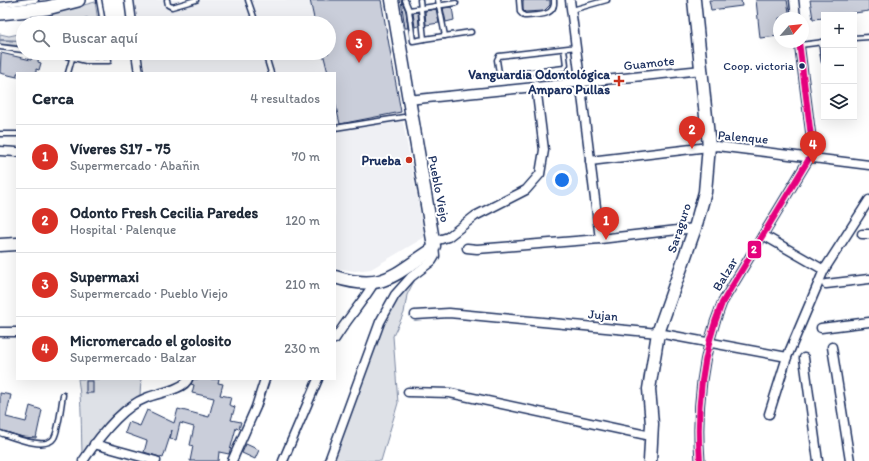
<!DOCTYPE html>
<html lang="es">
<head>
<meta charset="utf-8">
<style>
	:root { --surface:#fff; --page:#f6f6f7; --text:#1f2937; --muted:#747a83; --line:#e0e1e3; --accent:#d93025 }
	body { margin:0; font-family:Itim,sans-serif; background:var(--page); color:var(--text) }
	.controls { position:absolute; right:12px; top:12px; display:grid; overflow:hidden; border-radius:0px; box-shadow:0 4px 16px #0002 }
	.controls button { width:36px; height:36px; display:grid; place-items:center; padding:0; border:0; border-bottom:1px solid var(--line); background:var(--surface); color:var(--text); font:20px sans-serif }
	.compass { position:absolute; left:773px; top:12px; width:36px; height:36px; border-radius:50%; background:var(--surface); box-shadow:0 4px 16px #0002; rotate:62deg }
	.you { position:absolute; left:562px; top:180px; width:14px; height:14px; margin:-10px; border:3px solid #fff; border-radius:50%; background:#1a73e8; box-shadow:0 0 0 6px #1a73e833 }
	.badge { display:grid; place-items:center; width:26px; height:26px; border-radius:50%; background:var(--accent); color:#fff; font-size:13px; font-weight:700 }
	.pin { position:absolute; translate:-50% -33px; filter:drop-shadow(0 1px 2px #0008) }
	.pin::after { content:''; position:absolute; top:21px; width:14px; height:12px; background:inherit; clip-path:polygon(0 0,100% 0,50% 100%) }
	.list { margin:0; padding:0; list-style:none }
	h2 { display:flex; justify-content:space-between; align-items:center; height:52px; margin:0; padding:0 16px; font-size:17px }
	h2 small { font-size:13px; font-weight:400; color:var(--muted) }
	.list li { display:grid; grid-template-columns:26px 1fr auto; gap:12px; align-items:center; box-sizing:border-box; height:64px; padding:0 16px; border-top:1px solid var(--line) }
	.list b { display:block; font-size:15px; white-space:nowrap }
	.list p { margin:0; font-size:13px; white-space:nowrap; color:var(--muted) }
	.list em { font-size:13px; font-style:normal; color:var(--muted) }
	.icon { flex:none; width:22px; height:22px; fill:none; stroke:currentColor; stroke-width:2; stroke-linecap:round; stroke-linejoin:round }
	.map { position:relative; flex:none; width:869px; height:461px; overflow:hidden }
	.search { position:absolute; background:var(--surface); box-shadow:0 4px 16px #0002; left:16px; top:16px; width:320px; height:44px; display:flex; align-items:center; gap:10px; box-sizing:border-box; padding:0 14px; border-radius:22px; color:var(--muted); font-size:15px }
	.panel { position:absolute; background:var(--surface); box-shadow:0 4px 16px #0002; left:16px; top:72px; width:320px; height:308px; border-radius:0px }
	.map>svg:first-child { display:block }
	.built { fill:#eff0f4 }
	.green { fill:#dee1e7; stroke:#7c88a2 }
	.lines { fill:none; stroke-linecap:round; stroke-linejoin:round }
	.stream { stroke:#77839f; stroke-width:2 }
	.building { fill:#caceda; stroke:#1b2f5e }
	.lane-casing { stroke:#1b2f5e; stroke-width:7 }
	.street-casing { stroke:#1b2f5e; stroke-width:11 }
	.secondary-casing { stroke:#1b2f5e; stroke-width:15 }
	.primary-casing { stroke:#1b2f5e; stroke-width:16 }
	.lane { stroke:#fff; stroke-width:4 }
	.street { stroke:#fff; stroke-width:8 }
	.secondary { stroke:#fff; stroke-width:12 }
	.primary { stroke:#fff; stroke-width:13 }
	.bus-1-casing { stroke:#fff; stroke-width:9 }
	.bus-1 { stroke:#e5007d; stroke-width:6 }
	.bus-dot { fill:#1b2f5e; stroke:#fff; stroke-width:1.5 }
	.poi-dot { fill:#c8321e; stroke:#fff; stroke-width:1.5 }
	.labels { text-anchor:middle; dominant-baseline:central; stroke-width:4; stroke-linejoin:round; paint-order:stroke }
	.bus-label { font-size:12px; fill:#1b2f5e; stroke:#fff; text-anchor:end }
	.street-label { font-size:13px; fill:#1b2f5e; stroke:#fff }
	.poi-label { font-size:13px; font-weight:bold; fill:#1b2f5e; stroke:#fff; text-anchor:end }
	.line-badge { stroke:#fff; stroke-width:1.5 }
	.badge-label { font-size:11px; text-anchor:middle; font-weight:bold; fill:#fff }
</style>
</head>
<body>
<div class="map">
<svg width="869" height="461" viewBox="0 0 869 461">
	<rect width="100%" height="100%" fill="#fff"/>
	<filter id="ink" filterUnits="userSpaceOnUse"><feTurbulence type="fractalNoise" baseFrequency=".025" numOctaves="2"/><feDisplacementMap in="SourceGraphic" scale="8" xChannelSelector="R" yChannelSelector="G"/><feConvolveMatrix kernelMatrix="1 2 1 2 8 2 1 2 1" color-interpolation-filters="sRGB"/></filter>
	<g filter="url(#ink)">
		<!-- built -->
		<g class="built">
			<polygon points="133,0 309,0 315,23 137,23"/>
			<polygon points="142,53 323,53 328,73 146,73"/>
			<polygon points="335,102 341,124 401,112 425,237 371,269 355,271 335,268"/>
		</g>
		<!-- green -->
		<g class="green">
			<polygon points="95,2 98,21 94,23 37,23 43,16"/>
			<polygon points="23,33 23,46 0,44 0,34 9,36"/>
			<polygon points="416,277 407,295 404,313 393,336 398,403 381,461 333,461 374,336 394,297"/>
			<path d="M78,379H141L140,395L111,419L85,453L82,452C81,428 82,403 78,379Z"/>
		</g>
		<g class="lines">
			<!-- stream -->
			<g class="stream">
				<polyline points="73,23 87,18"/>
				<polyline points="0,40 23,41"/>
			</g>
		</g>
		<!-- building -->
		<g class="building">
			<polygon points="310,0 381,0 401,112 340,124 335,102 335,73 328,73 323,53 329,53 329,23 315,23"/>
			<polygon points="401,0 406,11 408,28 405,28"/>
			<polygon points="523,0 550,0 550,5 544,11 525,12 523,10"/>
			<polygon points="709,0 741,0 742,6 711,10"/>
			<polygon points="756,0 787,0 790,18 779,18 779,36 760,38"/>
			<polygon points="810,0 869,0 869,11 840,15 824,15 824,18 813,19"/>
			<polygon points="452,7 454,20 446,22 443,8"/>
			<polygon points="436,9 439,23 426,25 425,11"/>
			<polygon points="418,12 419,26 415,27 413,13"/>
			<polygon points="1,53 31,60 33,53 39,55 38,62 41,63 39,70 36,69 36,73 17,73 17,77 0,73"/>
			<polygon points="193,379 219,379 218,383 223,384 220,395 231,397 229,405 235,407 231,420 241,422 239,429 236,428 229,454 219,452 218,461 190,461 193,446 190,445 194,427 180,423 176,440 170,439 172,430 163,458 144,452 147,441 125,433 129,422 140,426 147,410 174,423 178,409 209,417 214,398 192,393 194,385 191,384"/>
			<rect x="86" y="381" width="7" height="12"/>
			<polygon points="0,393 11,395 6,417 26,422 30,406 42,410 36,438 23,437 0,430"/>
			<polygon points="246,444 259,450 255,459 242,453"/>
		</g>
		<g class="lines">
			<!-- lane casing -->
			<g class="lane-casing">
				<g id="lane">
					<polyline points="99,0 103,23"/>
					<polyline points="167,0 168,5 172,7 196,0"/>
					<polyline points="248,0 256,23"/>
					<polyline points="405,0 409,10 413,41 424,39 420,0"/>
					<polyline points="438,0 445,36"/>
					<path d="M519,0L520,12L524,16C537,15 556,17 554,0"/>
					<polyline points="0,5 36,0"/>
					<polyline points="409,10 456,3"/>
					<polyline points="572,10 607,0"/>
					<polyline points="854,38 869,37"/>
					<polyline points="424,39 471,32"/>
					<polyline points="821,42 824,61"/>
					<polyline points="800,45 824,42"/>
					<polyline points="0,47 23,50"/>
					<polyline points="564,49 566,65 564,68 502,76 499,73 497,60 499,56 577,47"/>
					<polyline points="54,53 86,61 109,61 108,53"/>
					<polyline points="265,53 271,73"/>
					<polyline points="68,73 72,59"/>
					<polyline points="335,128 410,116"/>
					<polyline points="0,134 17,134"/>
					<path d="M0,433C12,437 46,451 54,438C59,429 61,406 63,395"/>
				</g>
			</g>
			<!-- street casing -->
			<g class="street-casing">
				<g id="street">
					<polyline points="129,0 132,23"/>
					<polyline points="570,0 600,239"/>
					<polyline points="794,0 796,18"/>
					<polyline points="136,53 139,73"/>
					<polyline points="408,100 702,70"/>
					<polyline points="0,151 17,152"/>
					<polyline points="590,161 717,146 869,165"/>
					<polyline points="862,234 869,234"/>
					<polyline points="763,235 824,270"/>
					<polyline points="435,241 448,237 475,216 526,190 540,174 544,150 536,86"/>
					<polyline points="467,248 477,249 600,239 695,228"/>
					<polyline points="826,284 869,279"/>
					<polyline points="415,315 449,313 658,333 787,357"/>
					<polyline points="821,328 869,322"/>
					<polyline points="0,332 17,332"/>
					<path d="M335,339C347,319 362,303 374,283"/>
					<polyline points="832,347 850,461"/>
					<polyline points="804,358 818,461"/>
					<polyline points="408,392 450,393 651,436"/>
					<polyline points="769,414 787,357 824,270 869,200"/>
					<polyline points="94,444 156,461"/>
					<path d="M83,461C97,440 122,407 146,398C157,393 184,390 188,379"/>
					<polyline points="232,461 256,407 265,379"/>
					<polyline points="283,461 318,379"/>
					<polyline points="329,461 380,322 395,295 411,277 432,261 435,256 434,246"/>
					<path d="M700,461C696,409 702,352 722,303L810,157L812,144L799,42"/>
				</g>
			</g>
			<!-- secondary casing -->
			<g class="secondary-casing">
				<g id="secondary">
					<polyline points="0,245 17,244"/>
					<path d="M335,277C383,292 393,275 432,250L434,246L392,0"/>
					<polyline points="650,461 652,424 649,389 658,333 695,228 705,192 709,146 694,0"/>
				</g>
			</g>
			<!-- primary casing -->
			<g class="primary-casing">
				<polyline id="primary" points="0,13 47,8 78,0"/>
			</g>
			<!-- lane -->
			<use href="#lane" class="lane"/>
			<!-- street -->
			<use href="#street" class="street"/>
			<!-- secondary -->
			<use href="#secondary" class="secondary"/>
			<!-- primary -->
			<use href="#primary" class="primary"/>
			<!-- bus-1 casing -->
			<g class="bus-1-casing">
				<path id="bus-1" d="M700,461C696,409 702,352 722,303L810,157L812,144L799,42"/>
			</g>
			<!-- bus-1 -->
			<use href="#bus-1" class="bus-1"/>
		</g>
	</g>
	<!-- markers -->
	<circle class="bus-dot" cx="802" cy="66" r="3.5"/>
	<g class="poi-dot">
		<path d="M617 75h4v4h4v4h-4v4h-4v-4h-4v-4h4z"/>
		<circle cx="409" cy="160" r="4"/>
	</g>
	<g class="labels">
		<!-- bus labels -->
		<g class="bus-label">
			<text x="794" y="66">Coop. victoria</text>
		</g>
		<!-- street labels -->
		<g class="street-label">
			<text transform="translate(649 63) rotate(-6)">Guamote</text>
			<text transform="translate(743 137) rotate(5)">Palenque</text>
			<text transform="translate(439 189) rotate(79)">Pueblo Viejo</text>
			<text transform="translate(679 228) rotate(-72)">Saraguro</text>
			<text transform="translate(725 274) rotate(-59)">Balzar</text>
			<text transform="translate(603 315) rotate(5)">Jujan</text>
		</g>
		<!-- poi labels -->
		<g class="poi-label">
			<text x="610" y="74">Vanguardia Odontológica<tspan x="610" dy="15">Amparo Pullas</tspan></text>
			<text x="401" y="160">Prueba</text>
		</g>
	</g>
	<rect class="line-badge" x="747" y="240" width="15" height="19" rx="4" fill="#e5007d"/>
	<g class="badge-label">
		<text x="754" y="253">2</text>
	</g>
</svg>
<div class="controls">
<button>+</button>
<button>−</button>
<button><svg class="icon" aria-label="layers" viewBox="0 0 24 24"><path d="M12 4l9 5-9 5-9-5zM3 14l9 5 9-5"/></svg></button>
</div>
<svg class="compass" viewBox="-18 -18 36 36"><path d="M0-13l5 13h-10z" fill="#e53935"/><path d="M0 13l5-13h-10z" fill="#747a83"/></svg>
<div class="you"></div>
<div class="pin badge" style="left:606px;top:240px">1</div>
<div class="pin badge" style="left:692px;top:149px">2</div>
<div class="pin badge" style="left:359px;top:63px">3</div>
<div class="pin badge" style="left:813px;top:164px">4</div>
<div class="search"><svg class="icon" aria-label="search" viewBox="0 0 24 24"><circle cx="10" cy="10" r="6"/><path d="M15 15l6 6"/></svg>Buscar aquí</div>
<section class="panel">
<h2>Cerca<small>4 resultados</small></h2>
<ul class="list">
<li><span class="badge">1</span><div><b>Víveres S17 - 75</b><p>Supermercado · Abañin</p></div><em>70 m</em></li>
<li><span class="badge">2</span><div><b>Odonto Fresh Cecilia Paredes</b><p>Hospital · Palenque</p></div><em>120 m</em></li>
<li><span class="badge">3</span><div><b>Supermaxi</b><p>Supermercado · Pueblo Viejo</p></div><em>210 m</em></li>
<li><span class="badge">4</span><div><b>Micromercado el golosito</b><p>Supermercado · Balzar</p></div><em>230 m</em></li>
</ul>
</section>
</div>
</body>
</html>
